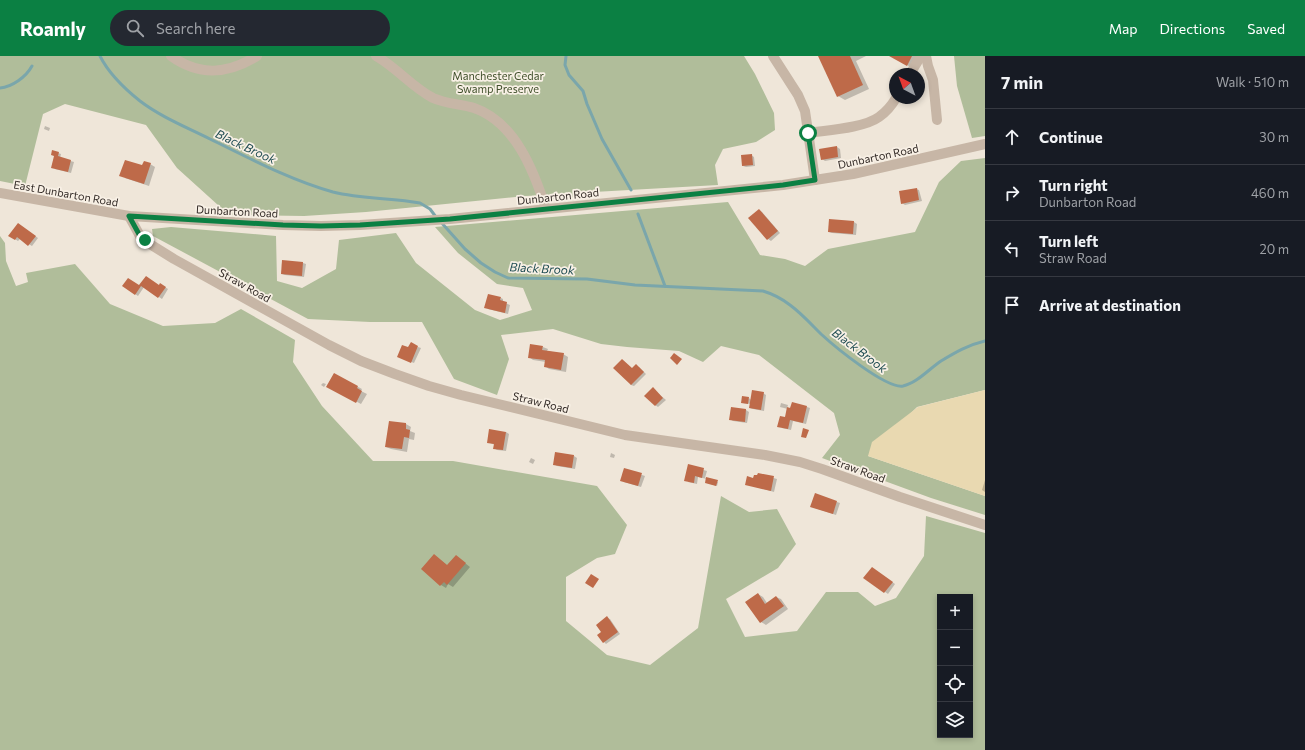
<!DOCTYPE html>
<html lang="en">
<head>
<meta charset="utf-8">
<style>
	:root { --surface:#171b24; --page:#242831; --text:#f1f3f6; --muted:#9ea1a6; --line:#363941; --accent:#0b8043 }
	body { margin:0; font-family:Commissioner,sans-serif; background:var(--page); color:var(--text) }
	.controls { position:absolute; right:12px; bottom:12px; display:grid; overflow:hidden; border-radius:0px; box-shadow:0 2px 6px #0003 }
	.controls button { width:36px; height:36px; display:grid; place-items:center; padding:0; border:0; border-bottom:1px solid var(--line); background:var(--surface); color:var(--text); font:20px sans-serif }
	.compass { position:absolute; left:889px; top:12px; width:36px; height:36px; border-radius:50%; background:var(--surface); box-shadow:0 2px 6px #0003; rotate:319deg }
	.stop { position:absolute; width:12px; height:12px; margin:-9px; border:3px solid #0b8043; border-radius:50%; background:#fff }
	.stop.end { background:#0b8043; border-color:#fff; box-shadow:0 1px 4px #0008 }
	.list { margin:0; padding:0; list-style:none }
	h2 { display:flex; justify-content:space-between; align-items:center; height:52px; margin:0; padding:0 16px; font-size:17px }
	h2 small { font-size:13px; font-weight:400; color:var(--muted) }
	.list li { display:grid; grid-template-columns:26px 1fr auto; gap:12px; align-items:center; box-sizing:border-box; height:56px; padding:0 16px; border-top:1px solid var(--line) }
	.list b { display:block; font-size:15px; white-space:nowrap }
	.list p { margin:0; font-size:13px; white-space:nowrap; color:var(--muted) }
	.list em { font-size:13px; font-style:normal; color:var(--muted) }
	.icon { flex:none; width:22px; height:22px; fill:none; stroke:currentColor; stroke-width:2; stroke-linecap:round; stroke-linejoin:round }
	.map { position:relative; flex:none; width:985px; height:694px; overflow:hidden }
	header { display:flex; align-items:center; gap:24px; box-sizing:border-box; height:56px; padding:0 20px; background:var(--accent); color:#fff }
	header strong { font-size:19px }
	nav { display:flex; gap:22px; margin-inline-start:auto; font-size:14px }
	.search { width:280px; height:36px; background:var(--page); display:flex; align-items:center; gap:10px; box-sizing:border-box; padding:0 14px; border-radius:22px; color:var(--muted); font-size:15px }
	main { display:flex }
	aside { flex:1; background:var(--surface) }
	.map>svg:first-child { display:block }
	.green { fill:#b0bd9a; fill-rule:evenodd }
	.sand { fill:#e9d9b1 }
	.shadow { fill:#0003 }
	.lines { fill:none; stroke-linecap:round; stroke-linejoin:round }
	.stream { stroke:#7aa6ab; stroke-width:3 }
	.building { fill:#be6a49 }
	.minor { stroke:#c7b6a6; stroke-width:10 }
	.route { stroke:#0b8043; stroke-width:5 }
	.labels { text-anchor:middle; dominant-baseline:central; stroke-width:3.5; stroke-linejoin:round; paint-order:stroke }
	.park-label { font-size:11px; fill:#41502c; stroke:#f8f0e5 }
	.street-label { font-size:11px; fill:#332b27; stroke:#f8f0e5 }
	.water-label { font-size:12px; font-style:italic; fill:#1f4c52; stroke:#f8f0e5 }
</style>
</head>
<body>
<header>
<strong>Roamly</strong>
<div class="search"><svg class="icon" aria-label="search" viewBox="0 0 24 24"><circle cx="10" cy="10" r="6"/><path d="M15 15l6 6"/></svg>Search here</div>
<nav><a>Map</a><a>Directions</a><a>Saved</a></nav>
</header>
<main>
<div class="map">
<svg width="985" height="694" viewBox="0 0 985 694">
	<rect width="100%" height="100%" fill="#efe6d9"/>
	<!-- green -->
	<g class="green">
		<polygon points="0,0 744,0 755,18 774,57 775,74 756,86 723,93 715,109 718,129 576,137 577,141 553,143 550,139 525,140 366,156 304,160 229,159 177,112 146,69 65,48 43,58 25,130 0,125"/>
		<polygon points="954,0 985,0 985,80 972,82 957,30"/>
		<polygon points="985,102 985,334 917,351 868,400 985,440 985,459 931,442 822,402 840,379 834,357 759,299 721,290 703,306 679,295 627,291 601,288 553,273 501,279 509,303 497,339 454,323 422,266 370,266 308,263 153,180 152,173 171,171 276,180 277,225 302,232 336,213 339,184 396,177 416,207 475,254 500,264 532,254 523,232 497,228 458,197 435,171 728,146 760,199 785,203 805,210 828,193 915,176 939,126 961,105"/>
		<path d="M0,180L5,187L6,205L16,230L28,226L26,217L75,208L110,248L163,270L215,267L241,253L295,284L293,306L322,350L373,405H453L597,430L627,469L615,498L597,502L566,521V565L607,599L650,609L698,572L721,440L749,456L777,453L796,488L778,512L726,543L745,581L797,575L826,536H858L875,550L896,542L924,500L926,460L985,477V694H0ZM940,541H970V679H940Z"/>
	</g>
	<!-- sand -->
	<polygon class="sand" points="985,334 985,440 868,400 872,386 918,351"/>
	<!-- shadow -->
	<g class="shadow">
		<polygon points="819,0 866,0 856,5 869,33 845,44 838,40"/>
		<polygon points="891,0 921,0 914,13"/>
		<polygon points="45,70 50,72 49,75 44,73"/>
		<polygon points="837,91 840,93 841,102 825,105 822,103"/>
		<polygon points="58,97 61,98 60,102 74,106 71,117 55,113"/>
		<polygon points="751,99 754,101 755,110 746,111 743,110"/>
		<polygon points="150,108 155,111 149,130 125,122 143,111"/>
		<polygon points="916,133 919,134 922,145 905,149 902,147"/>
		<polygon points="759,154 762,156 780,177 771,185 768,183"/>
		<polygon points="854,166 857,168 856,179 832,177 829,176"/>
		<polygon points="21,170 38,182 32,190 20,183 18,185 10,180"/>
		<polygon points="303,207 306,208 304,221 285,219 282,218"/>
		<polygon points="146,221 159,230 160,228 168,233 162,243 144,231 138,240 124,230 140,230"/>
		<polygon points="501,242 503,243 503,246 510,249 508,258 488,253"/>
		<polygon points="418,291 421,292 414,307 401,302"/>
		<polygon points="543,291 548,293 547,295 563,298 568,301 566,316 549,313 545,310 546,306 533,304 529,301"/>
		<polygon points="622,304 632,313 639,311 646,318 634,330 631,329"/>
		<polygon points="334,318 362,333 361,335 367,338 361,348 327,330"/>
		<polygon points="323,327 326,328 324,331 321,329"/>
		<polygon points="653,333 666,344 658,351 655,349"/>
		<polygon points="763,337 766,339 764,355 753,353 750,352 751,348 743,347 749,342 751,344"/>
		<polygon points="781,347 788,349 787,352 807,351 810,352 806,368 793,365 791,374 782,372 788,353 780,351"/>
		<polygon points="731,352 746,354 749,356 747,367 733,365 730,363"/>
		<polygon points="390,366 406,368 411,371 410,375 415,377 414,384 409,383 407,396 391,393 386,391"/>
		<polygon points="506,376 509,378 506,395 497,394 494,392 495,389 488,386"/>
		<polygon points="611,397 615,399 614,402 610,401"/>
		<polygon points="574,400 577,402 575,413 557,410 554,408"/>
		<polygon points="531,402 535,404 533,408 529,406"/>
		<polygon points="689,410 707,415 705,422 718,426 717,430 707,427 707,423 698,421 697,428 688,426"/>
		<polygon points="624,413 645,420 641,431 624,426"/>
		<polygon points="759,418 777,423 774,436 746,428 758,421"/>
		<polygon points="985,424 985,436 982,434"/>
		<polygon points="837,446 840,447 836,459 815,452"/>
		<polygon points="434,499 448,510 456,500 470,511 453,531 448,528 446,532 441,529"/>
		<polygon points="875,514 895,528 888,538 865,522"/>
		<polygon points="758,538 763,541 767,547 776,541 781,543 788,553 766,569 761,566 746,547"/>
		<polygon points="607,562 610,563 620,578 606,588 604,586 603,576"/>
	</g>
	<g class="lines">
		<!-- stream -->
		<g class="stream">
			<path d="M100,0C109,18 125,33 140,45C161,61 186,71 210,83C249,102 290,124 333,136C361,143 392,142 420,147L430,153L436,161"/>
			<polyline points="566,0 565,9 569,19 583,35 587,48 602,83 631,134"/>
			<path d="M0,32C12,31 26,21 32,10"/>
			<polyline points="638,158 665,230"/>
			<path d="M440,165L465,193L481,207L495,216L508,222L587,223L635,229L763,235C773,238 781,242 790,249C801,257 811,268 821,278C834,290 886,333 903,330C917,327 929,313 941,305C956,296 968,289 985,285"/>
		</g>
	</g>
	<!-- building -->
	<g class="building">
		<polygon points="818,0 850,0 863,29 837,41"/>
		<polygon points="889,0 912,0 907,10"/>
		<polygon points="837,90 838,101 821,104 819,93"/>
		<polygon points="52,94 59,96 58,100 71,104 68,116 51,112 54,100 51,99"/>
		<polygon points="752,98 753,109 742,110 741,99"/>
		<polygon points="125,104 142,109 144,105 151,107 144,128 119,120"/>
		<polygon points="917,132 919,144 901,148 899,135"/>
		<polygon points="759,153 778,175 767,184 748,162"/>
		<polygon points="829,163 854,165 853,178 828,176"/>
		<polygon points="18,167 36,180 28,190 17,181 15,184 8,180"/>
		<polygon points="282,204 303,206 302,220 281,218"/>
		<polygon points="146,220 159,229 160,227 166,231 158,242 141,230 135,239 122,230 128,222 139,229"/>
		<polygon points="488,238 501,241 500,244 507,246 505,257 484,252"/>
		<polygon points="411,286 418,290 411,307 397,301 402,289 408,291"/>
		<polygon points="530,288 543,290 542,294 564,297 561,314 544,311 545,304 528,302"/>
		<polygon points="674,297 682,303 677,309 670,302"/>
		<polygon points="622,303 632,312 636,308 644,316 631,329 613,312"/>
		<polygon points="334,317 358,330 357,332 362,335 356,347 326,331"/>
		<polygon points="653,331 663,342 655,350 644,340"/>
		<polygon points="752,334 764,336 761,354 749,352"/>
		<polygon points="742,340 749,341 748,348 741,347"/>
		<polygon points="792,346 807,350 803,367 790,364 788,373 777,371 780,360 785,361 787,351 790,352"/>
		<polygon points="731,351 746,353 745,366 729,364"/>
		<polygon points="389,365 406,367 406,373 410,374 409,382 404,381 402,393 385,391"/>
		<polygon points="803,372 809,374 806,382 801,381"/>
		<polygon points="489,373 506,376 503,394 493,393 494,388 487,387"/>
		<polygon points="555,396 574,399 572,412 553,409"/>
		<polygon points="688,408 704,412 702,422 695,420 694,427 684,425"/>
		<polygon points="624,412 642,417 638,430 620,425"/>
		<polygon points="758,417 774,420 771,435 745,429 747,420 753,422 754,419 757,419"/>
		<polygon points="706,421 718,424 716,430 705,427"/>
		<polygon points="815,437 837,445 833,458 810,451"/>
		<polygon points="434,498 447,509 456,499 466,507 447,529 444,526 440,530 421,513"/>
		<polygon points="872,511 893,526 884,537 863,522"/>
		<polygon points="591,518 599,523 593,532 585,527"/>
		<polygon points="758,537 765,548 776,540 784,550 760,567 745,546"/>
		<polygon points="607,560 618,576 603,587 597,579 601,576 596,569"/>
	</g>
	<g class="lines">
		<!-- minor -->
		<g class="minor">
			<path d="M171,0C200,21 228,18 257,0"/>
			<path d="M376,0C397,12 412,31 433,42C446,48 461,48 474,52C515,66 534,115 546,153"/>
			<polyline points="773,0 798,39 805,55 815,124"/>
			<polyline points="926,0 928,10 933,24 937,64"/>
			<polyline points="910,18 921,0"/>
			<path d="M808,77C828,74 864,72 879,61C886,56 892,49 896,42"/>
			<polyline points="0,137 129,160 283,169 321,170 360,169 450,163 783,129 853,118 985,88"/>
			<polyline points="129,160 140,180 145,185 174,203 329,289 361,305 395,318 429,330 461,339 625,379 765,399 800,406 822,413 900,441 985,469"/>
		</g>
	</g>
	<g class="lines">
		<!-- route -->
		<polyline class="route" points="145,184 140,180 129,160 283,169 321,170 360,169 450,163 783,129 815,124 808,77"/>
	</g>
	<g class="labels">
		<!-- park labels -->
		<g class="park-label">
			<text x="498" y="19">Manchester Cedar<tspan x="498" dy="13">Swamp Preserve</tspan></text>
		</g>
		<!-- street labels -->
		<g class="street-label">
			<text transform="translate(878 100) rotate(-12)">Dunbarton Road</text>
			<text transform="translate(66 137) rotate(10)">East Dunbarton Road</text>
			<text transform="translate(558 140) rotate(-6)">Dunbarton Road</text>
			<text transform="translate(237 155) rotate(3)">Dunbarton Road</text>
			<text transform="translate(245 229) rotate(29)">Straw Road</text>
			<text transform="translate(541 346) rotate(14)">Straw Road</text>
			<text transform="translate(858 413) rotate(20)">Straw Road</text>
		</g>
		<!-- water labels -->
		<g class="water-label">
			<text transform="translate(246 90) rotate(25)">Black Brook</text>
			<text transform="translate(542 212) rotate(3)">Black Brook</text>
			<text transform="translate(860 294) rotate(37)">Black Brook</text>
		</g>
	</g>
</svg>
<div class="controls">
<button>+</button>
<button>−</button>
<button><svg class="icon" aria-label="locate" viewBox="0 0 24 24"><circle cx="12" cy="12" r="6"/><path d="M12 2v4M12 18v4M2 12h4M18 12h4"/></svg></button>
<button><svg class="icon" aria-label="layers" viewBox="0 0 24 24"><path d="M12 4l9 5-9 5-9-5zM3 14l9 5 9-5"/></svg></button>
</div>
<svg class="compass" viewBox="-18 -18 36 36"><path d="M0-13l5 13h-10z" fill="#e53935"/><path d="M0 13l5-13h-10z" fill="#9ea1a6"/></svg>
<div class="stop" style="left:808px;top:77px"></div>
<div class="stop end" style="left:145px;top:184px"></div>
</div>
<aside>
<h2>7 min<small>Walk · 510 m</small></h2>
<ul class="list">
<li><svg class="icon" aria-label="ahead" viewBox="0 0 24 24"><path d="M12 20V5M6 11l6-6 6 6"/></svg><div><b>Continue</b></div><em>30 m</em></li>
<li><svg class="icon" aria-label="right" viewBox="0 0 24 24"><path d="M7 20v-9h11M14 6l5 5-5 5"/></svg><div><b>Turn right</b><p>Dunbarton Road</p></div><em>460 m</em></li>
<li><svg class="icon" aria-label="left" viewBox="0 0 24 24"><path d="M17 20v-9H6M10 6l-5 5 5 5"/></svg><div><b>Turn left</b><p>Straw Road</p></div><em>20 m</em></li>
<li><svg class="icon" aria-label="arrive" viewBox="0 0 24 24"><path d="M6 21V4h12l-3 4 3 4H6"/></svg><div><b>Arrive at destination</b></div></li>
</ul>
</aside>
</main>
</body>
</html>
